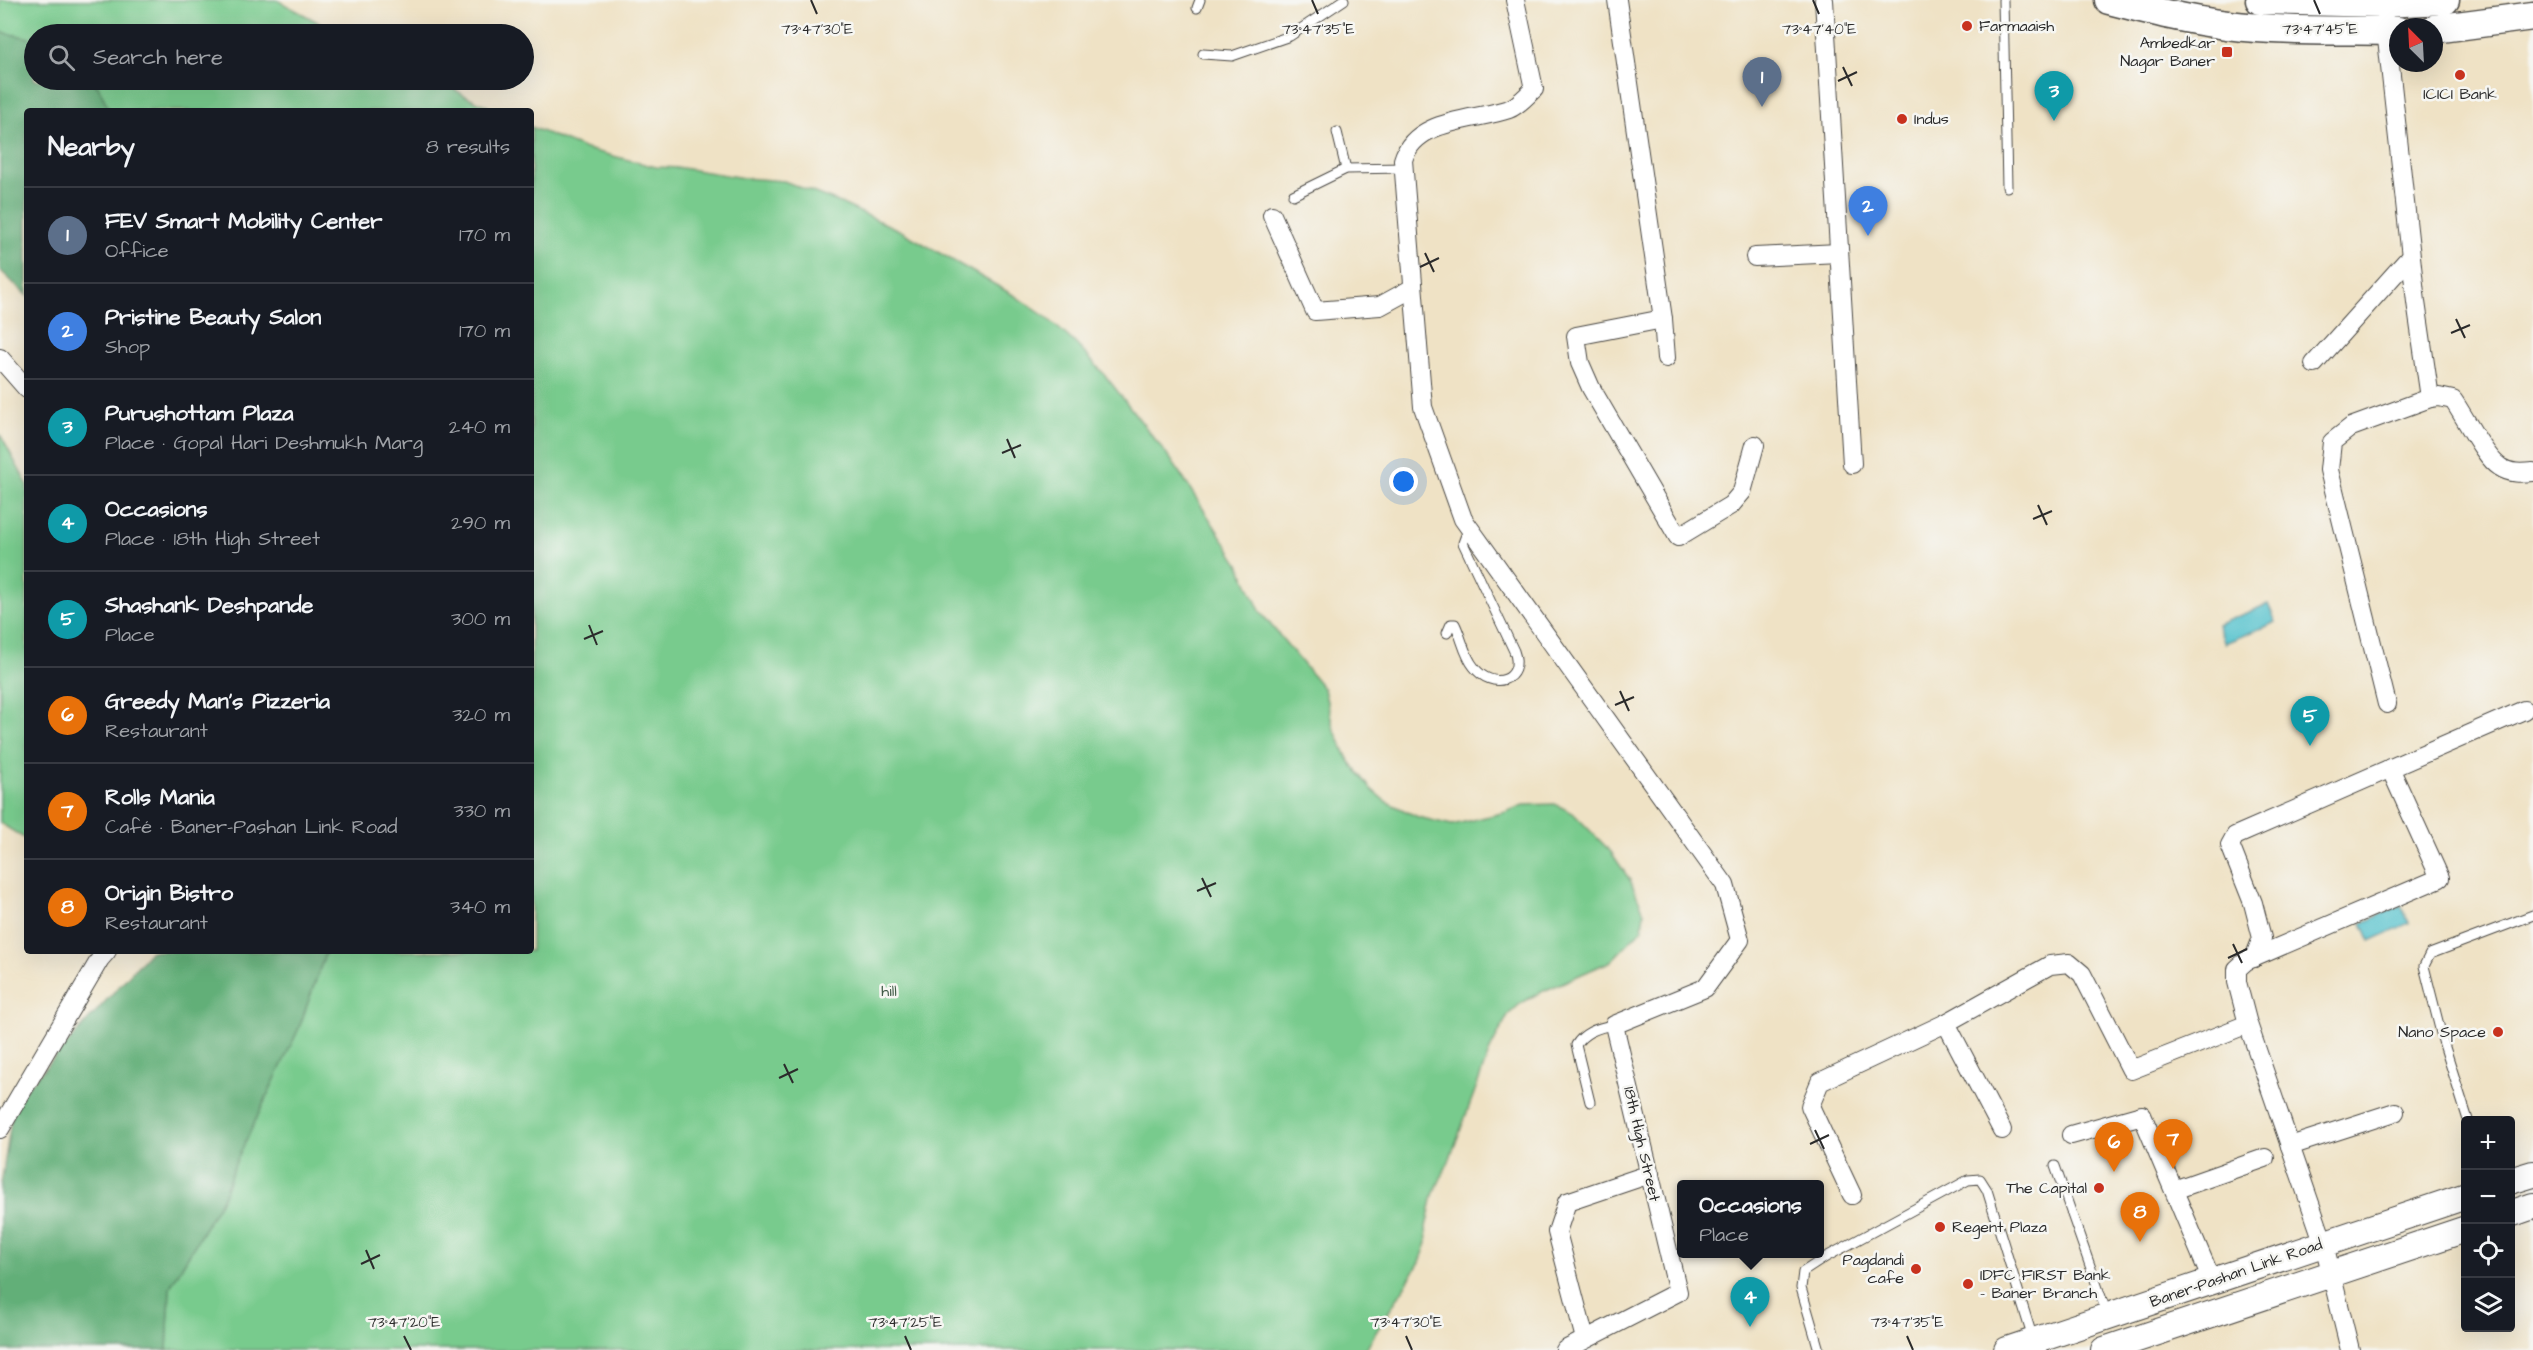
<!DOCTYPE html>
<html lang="en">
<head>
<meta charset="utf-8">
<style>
	:root { --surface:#171b24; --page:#242831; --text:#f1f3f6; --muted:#9ea1a6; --line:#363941; --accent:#8c9099 }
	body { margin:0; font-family:"Architects Daughter",sans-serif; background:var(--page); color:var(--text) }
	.controls { position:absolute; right:18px; bottom:18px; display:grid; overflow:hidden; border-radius:6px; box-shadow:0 6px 24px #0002 }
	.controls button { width:54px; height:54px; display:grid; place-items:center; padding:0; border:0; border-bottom:2px solid var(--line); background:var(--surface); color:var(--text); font:30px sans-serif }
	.compass { position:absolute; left:2389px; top:18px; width:54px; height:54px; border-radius:50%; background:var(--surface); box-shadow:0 6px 24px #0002; rotate:336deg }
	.you { position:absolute; left:1404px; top:482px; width:21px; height:21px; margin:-15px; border:4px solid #fff; border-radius:50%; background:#1a73e8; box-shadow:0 0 0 9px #1a73e833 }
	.badge { display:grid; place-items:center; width:39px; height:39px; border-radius:50%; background:var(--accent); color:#fff; font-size:20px; font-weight:700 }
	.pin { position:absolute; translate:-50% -50px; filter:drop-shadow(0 2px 3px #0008) }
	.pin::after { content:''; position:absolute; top:32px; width:21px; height:18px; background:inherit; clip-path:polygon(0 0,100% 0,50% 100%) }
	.popup { position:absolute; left:1677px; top:1180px; width:147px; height:78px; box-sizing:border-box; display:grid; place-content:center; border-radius:6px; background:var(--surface); filter:drop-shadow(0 2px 4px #0005); font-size:20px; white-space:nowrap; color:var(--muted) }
	.popup b { font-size:22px; color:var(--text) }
	.popup::after { content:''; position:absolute; left:50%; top:100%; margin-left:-12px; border:12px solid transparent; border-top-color:var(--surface) }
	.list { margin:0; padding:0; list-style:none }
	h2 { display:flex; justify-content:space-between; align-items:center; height:78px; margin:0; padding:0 24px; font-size:26px }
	h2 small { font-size:20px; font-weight:400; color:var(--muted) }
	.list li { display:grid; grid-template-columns:39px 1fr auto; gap:18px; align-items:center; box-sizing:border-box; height:96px; padding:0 24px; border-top:2px solid var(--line) }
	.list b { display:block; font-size:22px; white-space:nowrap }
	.list p { margin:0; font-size:20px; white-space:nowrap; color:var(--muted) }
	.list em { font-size:20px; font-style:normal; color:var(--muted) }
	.icon { flex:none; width:33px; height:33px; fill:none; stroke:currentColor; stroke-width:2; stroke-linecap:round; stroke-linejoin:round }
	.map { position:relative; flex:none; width:2533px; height:1350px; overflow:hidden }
	.search { position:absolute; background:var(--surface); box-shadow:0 6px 24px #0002; left:24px; top:24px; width:510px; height:66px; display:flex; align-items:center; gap:15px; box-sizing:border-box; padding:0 21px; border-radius:33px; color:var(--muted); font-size:22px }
	.panel { position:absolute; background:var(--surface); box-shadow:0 6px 24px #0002; left:24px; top:108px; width:510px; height:846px; border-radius:6px }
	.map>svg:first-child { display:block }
	.green { fill:#78cb8d; stroke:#527b5c; stroke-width:1.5 }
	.forest { fill:#62af78; stroke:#466d52; stroke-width:1.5 }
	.water { fill:#56c3ce; stroke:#40777c; stroke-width:1.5 }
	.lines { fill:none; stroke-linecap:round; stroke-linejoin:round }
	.lane-casing { stroke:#484642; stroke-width:11 }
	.street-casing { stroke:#484642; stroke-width:20 }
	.secondary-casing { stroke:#484642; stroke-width:28 }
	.primary-casing { stroke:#484642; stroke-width:31 }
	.lane { stroke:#fff; stroke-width:9 }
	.street { stroke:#fff; stroke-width:18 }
	.secondary { stroke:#fff; stroke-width:26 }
	.primary { stroke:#fff; stroke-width:28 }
	.ticks { fill:none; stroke:#2b2b2b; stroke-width:2 }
	.poi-dot { fill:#c8321e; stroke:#f6f6f2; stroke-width:2 }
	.labels { text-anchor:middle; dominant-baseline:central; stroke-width:5; stroke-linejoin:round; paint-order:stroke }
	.poi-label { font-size:16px; fill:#2b2b2b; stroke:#f6f6f2; text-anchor:start }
	.park-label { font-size:16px; fill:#425b48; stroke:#f6f6f2 }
	.street-label { font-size:16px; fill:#2b2b2b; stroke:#f6f6f2 }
	.ticks-label { font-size:15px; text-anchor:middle; fill:#2b2b2b; stroke:#f6f6f2; stroke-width:5; stroke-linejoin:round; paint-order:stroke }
</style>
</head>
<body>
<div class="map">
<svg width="2533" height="1350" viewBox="0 0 2533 1350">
	<rect width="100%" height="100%" fill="#f6f6f2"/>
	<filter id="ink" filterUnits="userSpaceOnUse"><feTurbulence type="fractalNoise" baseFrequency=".0167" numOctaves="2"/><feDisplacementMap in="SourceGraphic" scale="12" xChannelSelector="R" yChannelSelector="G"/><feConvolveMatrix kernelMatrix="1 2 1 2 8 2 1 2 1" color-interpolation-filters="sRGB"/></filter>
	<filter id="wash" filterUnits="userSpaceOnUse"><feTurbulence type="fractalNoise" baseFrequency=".008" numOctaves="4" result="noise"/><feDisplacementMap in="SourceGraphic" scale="24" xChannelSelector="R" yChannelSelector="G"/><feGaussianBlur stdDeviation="1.35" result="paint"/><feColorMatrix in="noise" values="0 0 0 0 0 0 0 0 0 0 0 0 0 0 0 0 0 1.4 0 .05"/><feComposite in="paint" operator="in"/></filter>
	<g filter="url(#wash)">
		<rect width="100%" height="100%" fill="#efe2c5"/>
		<!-- green -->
		<g class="green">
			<polygon points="0,0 277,0 340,34 34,34 34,39 0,32"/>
			<polygon points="91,80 438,80 464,95 497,111 110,111 98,87"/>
			<polygon points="531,127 586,149 656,167 682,168 744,178 784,181 838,202 901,231 1015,296 1046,317 1075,343 1104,374 1172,461 1239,564 1261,613 1324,689 1333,727 1348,759 1370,788 1385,801 1418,817 1452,825 1506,812 1523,805 1555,804 1573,813 1611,852 1630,880 1644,912 1642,929 1611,961 1537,994 1520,1004 1508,1015 1490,1050 1449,1161 1433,1195 1426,1227 1427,1243 1420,1262 1365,1350 167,1350 170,1287 223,1197 235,1164 299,1028 326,951 531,951"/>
			<polygon points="0,434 27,484 27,840 0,823"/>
		</g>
		<!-- forest -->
		<g class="forest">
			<polygon points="0,32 34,39 34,80 91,80 98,87 110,111 27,111 27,296 0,270"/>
			<polygon points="151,951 326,951 299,1028 235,1164 223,1197 170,1287 167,1350 0,1350 0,1191 14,1102"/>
		</g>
		<!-- water -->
		<g class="water">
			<polygon points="2268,604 2276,622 2225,643 2217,625"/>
			<polygon points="2401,905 2409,923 2370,941 2362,923"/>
		</g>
	</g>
	<g filter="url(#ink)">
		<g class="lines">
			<!-- lane casing -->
			<g class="lane-casing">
				<g id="lane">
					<polyline points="2003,0 2007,187"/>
					<polyline points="1197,8 1200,0"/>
					<polyline points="1203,54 1232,56 1290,36 1344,0"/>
					<polyline points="1337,132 1346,169"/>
					<polyline points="1293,195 1346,169 1404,168"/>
					<path d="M1447,633L1451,624H1455C1462,638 1464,655 1474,667C1492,691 1525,681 1514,651L1463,543L1466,535L1472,531"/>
					<path d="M1590,1102L1576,1045C1584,1032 1599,1027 1614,1025"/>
					<polyline points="2468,1120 2443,1041 2424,966 2430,954 2533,915"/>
					<polyline points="2055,1166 2107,1314"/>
					<polyline points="1819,1350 1801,1288 1803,1272 1826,1257 1968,1180 1980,1179 1987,1190 2033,1339"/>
				</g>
			</g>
			<!-- street casing -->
			<g class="street-casing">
				<g id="street">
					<path d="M1515,0L1534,89C1527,95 1518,106 1509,109C1475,121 1415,118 1403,160L1423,407L1463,519L1725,885L1740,940L1705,988L1614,1025L1678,1292L1565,1350"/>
					<polyline points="1617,0 1663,319 1666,358"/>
					<polyline points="1824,0 1852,464"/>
					<polyline points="2385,21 2416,302 2430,398 2351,427 2332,442 2329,470 2387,704"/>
					<polyline points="1272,215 1315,311 1380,306 1413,288"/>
					<polyline points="1755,257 1839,253"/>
					<polyline points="1663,319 1576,336 1580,363 1591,388 1678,537 1731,505 1742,492 1755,445"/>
					<polyline points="0,358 27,389"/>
					<polyline points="2314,364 2410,257"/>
					<path d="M2430,398L2439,397L2453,400C2465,417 2485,458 2500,467C2510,474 2522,473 2533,472"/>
					<polyline points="2254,958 2262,938 2253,903 2230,845 2235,836 2524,710"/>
					<polyline points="1946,1023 2050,965 2069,963 2082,974 2131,1070 2248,1024"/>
					<polyline points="0,1129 100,959 107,951"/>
					<polyline points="2071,1135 2142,1115 2212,1281"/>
					<polyline points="2290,1146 2395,1112"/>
					<polyline points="2174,1190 2265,1158"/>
					<polyline points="1852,1195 1810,1106 1820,1082 1946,1023 2002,1130"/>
					<polyline points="1585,1339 1557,1232 1567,1202 1650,1174"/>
					<polyline points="2350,1350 2324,1244 2248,1024 2237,982 2237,969 2246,961 2440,878 2390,768"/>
				</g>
			</g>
			<!-- secondary casing -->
			<g class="secondary-casing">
				<g id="secondary">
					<polyline points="2510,1181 2533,1174"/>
					<polyline points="2510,1214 2533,1206"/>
					<polyline points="2007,1350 2466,1196"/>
					<polyline points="2104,1350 2466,1229"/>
				</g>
			</g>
			<!-- primary casing -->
			<g class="primary-casing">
				<g id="primary">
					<path d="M2109,0C2148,10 2186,20 2227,25C2283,32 2341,30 2398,31"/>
					<polyline points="2260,0 2384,3 2445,0"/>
					<polyline points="2434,29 2533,16"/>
				</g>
			</g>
			<!-- lane -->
			<use href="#lane" class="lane"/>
			<!-- street -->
			<use href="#street" class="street"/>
			<!-- secondary -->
			<use href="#secondary" class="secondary"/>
			<!-- primary -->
			<use href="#primary" class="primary"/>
		</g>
	</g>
	<!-- ticks -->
	<path class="ticks" d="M811,0L817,14M1312,0L1318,14M1813,0L1819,14M2314,0L2320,14M1843,67L1852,86M1838,81L1857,72M1425,253L1434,272M1420,267L1439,258M2456,319L2465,338M2451,333L2470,325M1007,439L1015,458M1002,453L1021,445M2038,505L2047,525M2033,519L2052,511M589,625L597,645M584,639L603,631M1620,691L1629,711M1615,705L1634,697M1202,878L1211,897M1197,891L1216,883M2233,944L2242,963M2228,958L2247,949M784,1064L793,1083M779,1078L798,1069M1815,1130L1824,1149M1810,1144L1829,1135M366,1250L374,1269M361,1264L380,1255M404,1336L411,1350M905,1336L911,1350M1406,1336L1412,1350M1907,1336L1913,1350"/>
	<!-- markers -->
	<g class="poi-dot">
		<circle cx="1967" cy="26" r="6"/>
		<rect x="2221" y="46" width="12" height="12" rx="3"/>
		<circle cx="2460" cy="75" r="6"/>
		<circle cx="1902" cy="119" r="6"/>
		<circle cx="2498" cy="1032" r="6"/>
		<circle cx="2099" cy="1188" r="6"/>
		<circle cx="1940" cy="1227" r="6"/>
		<circle cx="1916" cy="1269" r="6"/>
		<circle cx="1968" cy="1284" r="6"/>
	</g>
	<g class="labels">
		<!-- poi labels -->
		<g class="poi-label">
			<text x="1979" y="26">Farmaaish</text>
			<text x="2215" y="43" text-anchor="end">Ambedkar<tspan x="2215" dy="18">Nagar Baner</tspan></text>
			<text x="2460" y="94" text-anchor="middle">ICICI Bank</text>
			<text x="1914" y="119">Indus</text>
			<text x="2486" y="1032" text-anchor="end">Nano Space</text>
			<text x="2087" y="1188" text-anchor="end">The Capital</text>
			<text x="1952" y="1227">Regent Plaza</text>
			<text x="1904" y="1260" text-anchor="end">Pagdandi<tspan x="1904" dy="18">cafe</tspan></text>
			<text x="1980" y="1275">IDFC FIRST Bank<tspan x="1980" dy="18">- Baner Branch</tspan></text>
		</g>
		<!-- park labels -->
		<g class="park-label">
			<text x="889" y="991">hill</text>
		</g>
		<!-- street labels -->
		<g class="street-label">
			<text transform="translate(1642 1144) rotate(77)">18th High Street</text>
			<text transform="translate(2236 1273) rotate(-19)">Baner-Pashan Link Road</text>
		</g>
	</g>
	<g class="ticks-label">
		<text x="2320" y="34">73°47'45"E</text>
		<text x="817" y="34">73°47'30"E</text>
		<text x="1318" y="34">73°47'35"E</text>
		<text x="1819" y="34">73°47'40"E</text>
		<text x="404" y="1327">73°47'20"E</text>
		<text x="905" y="1327">73°47'25"E</text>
		<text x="1406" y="1327">73°47'30"E</text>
		<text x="1907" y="1327">73°47'35"E</text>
	</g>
</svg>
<div class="controls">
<button>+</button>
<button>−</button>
<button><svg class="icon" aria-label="locate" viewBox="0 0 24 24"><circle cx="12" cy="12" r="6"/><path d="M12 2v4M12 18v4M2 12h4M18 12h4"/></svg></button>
<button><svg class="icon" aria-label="layers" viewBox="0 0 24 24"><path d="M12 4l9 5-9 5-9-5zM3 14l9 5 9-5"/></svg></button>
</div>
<svg class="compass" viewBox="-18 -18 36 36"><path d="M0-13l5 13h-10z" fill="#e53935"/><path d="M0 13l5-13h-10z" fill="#9ea1a6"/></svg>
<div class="you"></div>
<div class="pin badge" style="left:1762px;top:107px;background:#5c6f8a">1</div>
<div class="pin badge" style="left:1868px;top:236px;background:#3f7fe0">2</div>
<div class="pin badge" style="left:2054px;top:121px;background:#0f9aa8">3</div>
<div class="pin badge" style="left:1750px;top:1327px;background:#0f9aa8">4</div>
<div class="popup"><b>Occasions</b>Place</div>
<div class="pin badge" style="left:2310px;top:746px;background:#0f9aa8">5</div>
<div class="pin badge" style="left:2114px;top:1172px;background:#e8710a">6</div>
<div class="pin badge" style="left:2173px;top:1169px;background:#e8710a">7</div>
<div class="pin badge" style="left:2140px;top:1242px;background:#e8710a">8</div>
<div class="search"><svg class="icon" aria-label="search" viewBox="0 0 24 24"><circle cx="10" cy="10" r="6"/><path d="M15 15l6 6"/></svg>Search here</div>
<section class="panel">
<h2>Nearby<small>8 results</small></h2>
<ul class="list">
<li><span class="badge" style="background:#5c6f8a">1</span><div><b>FEV Smart Mobility Center</b><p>Office</p></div><em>170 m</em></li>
<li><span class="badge" style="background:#3f7fe0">2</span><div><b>Pristine Beauty Salon</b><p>Shop</p></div><em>170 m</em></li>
<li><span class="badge" style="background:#0f9aa8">3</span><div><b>Purushottam Plaza</b><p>Place · Gopal Hari Deshmukh Marg</p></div><em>240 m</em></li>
<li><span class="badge" style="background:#0f9aa8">4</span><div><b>Occasions</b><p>Place · 18th High Street</p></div><em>290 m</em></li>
<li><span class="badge" style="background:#0f9aa8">5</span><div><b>Shashank Deshpande</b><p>Place</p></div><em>300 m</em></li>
<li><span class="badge" style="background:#e8710a">6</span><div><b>Greedy Man's Pizzeria</b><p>Restaurant</p></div><em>320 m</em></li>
<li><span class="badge" style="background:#e8710a">7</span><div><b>Rolls Mania</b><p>Café · Baner-Pashan Link Road</p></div><em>330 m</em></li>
<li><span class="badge" style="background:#e8710a">8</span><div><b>Origin Bistro</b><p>Restaurant</p></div><em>340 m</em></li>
</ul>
</section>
</div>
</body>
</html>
